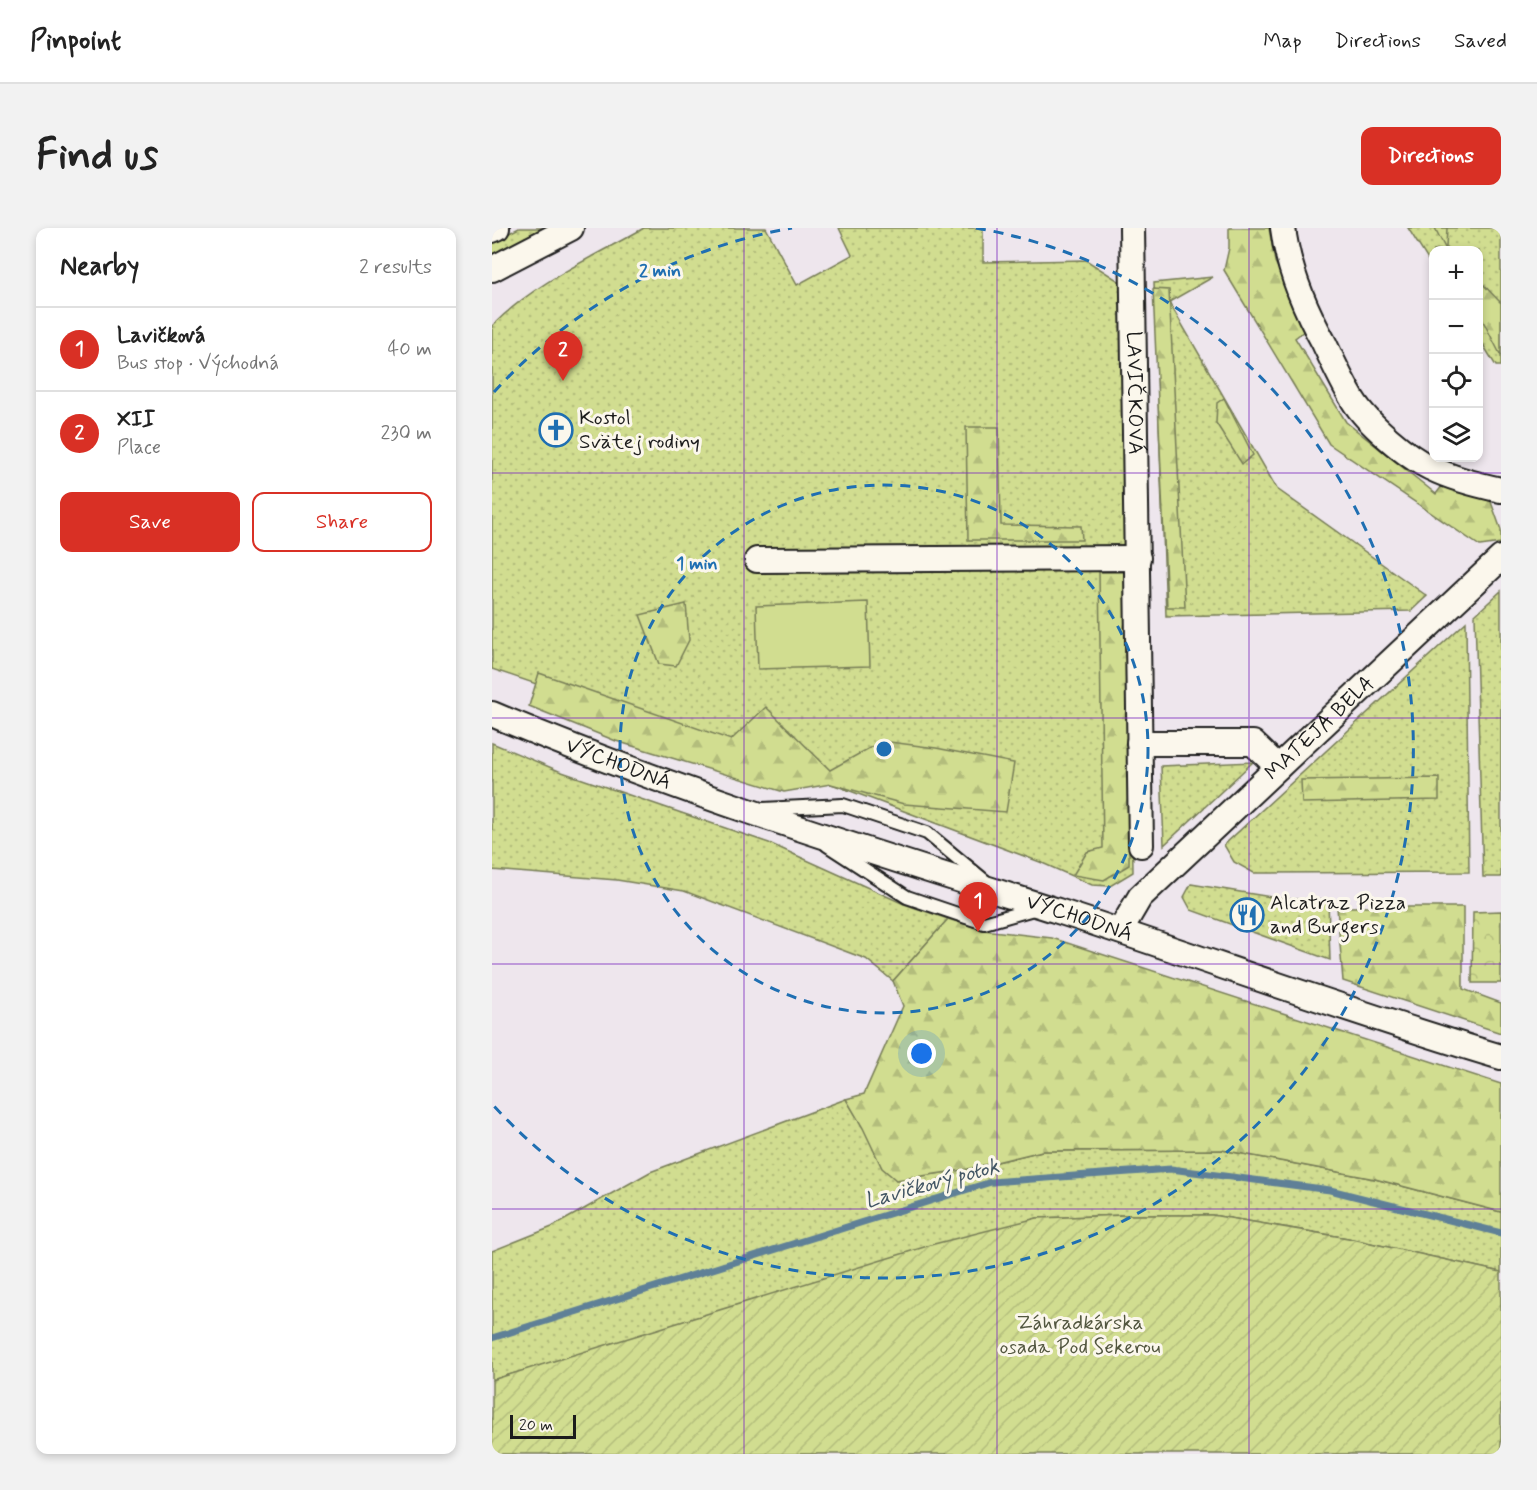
<!DOCTYPE html>
<html lang="en">
<head>
<meta charset="utf-8">
<style>
	:root { --surface:#fff; --page:#f2f2f2; --text:#222; --muted:#767676; --line:#e0e0e0; --accent:#d93025 }
	body { margin:0; font-family:Mynerve,sans-serif; background:var(--page); color:var(--text) }
	.controls { position:absolute; right:18px; top:18px; display:grid; overflow:hidden; border-radius:12px; box-shadow:0 3px 9px #0003 }
	.controls button { width:54px; height:54px; display:grid; place-items:center; padding:0; border:0; border-bottom:2px solid var(--line); background:var(--surface); color:var(--text); font:30px sans-serif }
	.scale { position:absolute; left:18px; bottom:15px; width:66px; box-sizing:border-box; padding-left:6px; border:3px solid #1c1c1c; border-top:0; font-size:16px; line-height:21px; white-space:nowrap; color:#1c1c1c; -webkit-text-stroke:4px #fbf7ec; paint-order:stroke }
	.you { position:absolute; left:430px; top:826px; width:21px; height:21px; margin:-15px; border:4px solid #fff; border-radius:50%; background:#1a73e8; box-shadow:0 0 0 9px #1a73e833 }
	.badge { display:grid; place-items:center; width:39px; height:39px; border-radius:50%; background:var(--accent); color:#fff; font-size:20px; font-weight:700 }
	.pin { position:absolute; translate:-50% -50px; filter:drop-shadow(0 2px 3px #0008) }
	.pin::after { content:''; position:absolute; top:32px; width:21px; height:18px; background:inherit; clip-path:polygon(0 0,100% 0,50% 100%) }
	.list { margin:0; padding:0; list-style:none }
	h2 { display:flex; justify-content:space-between; align-items:center; height:78px; margin:0; padding:0 24px; font-size:26px }
	h2 small { font-size:20px; font-weight:400; color:var(--muted) }
	.list li { display:grid; grid-template-columns:39px 1fr auto; gap:18px; align-items:center; box-sizing:border-box; height:84px; padding:0 24px; border-top:2px solid var(--line) }
	.list b { display:block; font-size:22px; white-space:nowrap }
	.list p { margin:0; font-size:20px; white-space:nowrap; color:var(--muted) }
	.list em { font-size:20px; font-style:normal; color:var(--muted) }
	.actions { display:flex; gap:12px; padding:18px 24px }
	.actions a { flex:1; padding:14px 0; border:2px solid var(--accent); border-radius:12px; text-align:center; font-size:21px; color:var(--accent) }
	.actions .main { background:var(--accent); color:#fff }
	.icon { flex:none; width:33px; height:33px; fill:none; stroke:currentColor; stroke-width:2; stroke-linecap:round; stroke-linejoin:round }
	.map { position:relative; flex:none; width:1009px; height:1226px; overflow:hidden; border-radius:12px }
	header { display:flex; align-items:center; gap:36px; box-sizing:border-box; height:84px; padding:0 30px; background:var(--surface); border-bottom:2px solid var(--line) }
	header strong { font-size:28px }
	nav { display:flex; gap:33px; margin-inline-start:auto; font-size:21px }
	.intro { display:flex; align-items:center; justify-content:space-between; box-sizing:border-box; height:144px; padding:0 36px }
	h1 { margin:0; font-size:42px }
	.button { padding:15px 27px; border-radius:12px; background:var(--accent); color:#fff; font-size:21px; font-weight:700 }
	main { display:flex; gap:36px; padding:0 36px }
	aside { flex:1; background:var(--surface); border-radius:12px; box-shadow:0 3px 9px #0003 }
	.map>svg:first-child { display:block }
	.grass { fill:url(#grass-dots); stroke:#767c56; stroke-width:1.5 }
	.forest { fill:url(#forest-firs); stroke:#767c56; stroke-width:1.5 }
	.park { fill:url(#park-crowns); stroke:#767c56; stroke-width:1.5 }
	.garden { fill:url(#garden-furrows); stroke:#767c56; stroke-width:1.5 }
	.pitch { fill:#d1dd90; stroke:#767c56; stroke-width:1.5 }
	.lines { fill:none; stroke-linecap:round; stroke-linejoin:round }
	.stream { stroke:#5f8097; stroke-width:7 }
	.service-casing { stroke:#1c1c1c; stroke-width:16 }
	.minor-casing { stroke:#1c1c1c; stroke-width:28 }
	.service { stroke:#fbf7ec; stroke-width:12 }
	.minor { stroke:#fbf7ec; stroke-width:24 }
	.grid { fill:none; stroke:#7b2cbf; stroke-width:1.5; stroke-opacity:0.55 }
	.ring { fill:none; stroke:#1f6fb2; stroke-width:3; stroke-dasharray:10 8 }
	.labels { text-anchor:middle; dominant-baseline:central; stroke-width:6; stroke-linejoin:round; paint-order:stroke }
	.street-label { font-size:21px; fill:#1c1c1c; stroke:#fbf7ec }
	.poi-label { font-size:21px; fill:#1c1c1c; stroke:#fbf7ec; text-anchor:start }
	.park-label { font-size:21px; fill:#52563f; stroke:#fbf7ec }
	.water-label { font-size:22px; font-style:italic; fill:#435664; stroke:#fbf7ec }
	.centre { fill:#1f6fb2; stroke:#fbf7ec; stroke-width:3 }
	.ring-label { font-size:18px; text-anchor:middle; font-weight:bold; fill:#1f6fb2; stroke:#fbf7ec; stroke-width:6; stroke-linejoin:round; paint-order:stroke }
</style>
</head>
<body>
<header>
<strong>Pinpoint</strong>
<nav><a>Map</a><a>Directions</a><a>Saved</a></nav>
</header>
<div class="intro"><h1>Find us</h1><a class="button">Directions</a></div>
<main>
<aside>
<h2>Nearby<small>2 results</small></h2>
<ul class="list">
<li><span class="badge">1</span><div><b>Lavičková</b><p>Bus stop · Východná</p></div><em>40 m</em></li>
<li><span class="badge">2</span><div><b>XII</b><p>Place</p></div><em>230 m</em></li>
</ul>
<div class="actions"><a class="main">Save</a><a>Share</a></div>
</aside>
<div class="map">
<svg width="1009" height="1226" viewBox="0 0 1009 1226">
	<defs>
		<pattern id="grass-dots" width="8" height="8" patternUnits="userSpaceOnUse" patternTransform="scale(1.5)"><rect width="8" height="8" fill="#d1dd90"/><path d="M2 2h.1M6 6h.1" fill="none" stroke="#b3bd7c" stroke-width="1.8" stroke-linecap="round"/></pattern>
		<pattern id="forest-firs" width="22" height="20" patternUnits="userSpaceOnUse" patternTransform="scale(1.5)"><rect width="22" height="20" fill="#d1dd90"/><path d="M5 1l3.5 6h-7zM16 11l3.5 6h-7z" fill="#b3bd7c"/></pattern>
		<pattern id="park-crowns" width="20" height="18" patternUnits="userSpaceOnUse" patternTransform="scale(1.5)"><rect width="20" height="18" fill="#d1dd90"/><path d="M2 6a3 3 0 1 1 6 0M12 15a3 3 0 1 1 6 0" fill="none" stroke="#b3bd7c"/></pattern>
		<pattern id="garden-furrows" width="10" height="10" patternUnits="userSpaceOnUse" patternTransform="scale(1.5)"><rect width="10" height="10" fill="#d1dd90"/><path d="M-1 1l2-2M0 10L10 0M9 11l2-2" fill="none" stroke="#b3bd7c"/></pattern>
	</defs>
	<rect width="100%" height="100%" fill="#eee6ed"/>
	<filter id="ink" filterUnits="userSpaceOnUse"><feTurbulence type="fractalNoise" baseFrequency=".0167" numOctaves="2"/><feDisplacementMap in="SourceGraphic" scale="12" xChannelSelector="R" yChannelSelector="G"/><feConvolveMatrix kernelMatrix="1 2 1 2 8 2 1 2 1" color-interpolation-filters="sRGB"/></filter>
	<g filter="url(#ink)">
		<!-- grass -->
		<g class="grass">
			<polygon points="27,0 56,0 0,29 0,14"/>
			<path d="M152,0H274L305,57L360,27L347,0H491V34L594,32L633,57L641,644L618,658L600,657L548,634L345,558L0,441V98C42,55 101,29 152,0Z"/>
			<polygon points="916,0 1009,0 1009,138 1004,138 987,110 987,22 942,22 941,40"/>
			<polygon points="721,49 677,74 785,261 935,368 919,383 674,388 662,55"/>
			<polygon points="1009,363 1009,649 991,649 983,387"/>
			<polygon points="974,394 977,644 762,645 742,634 732,617"/>
			<polygon points="0,515 67,543 277,615 412,676 456,691 401,753 374,731 192,663 125,652 0,642"/>
			<polygon points="761,534 672,617 669,538"/>
			<polygon points="699,656 791,671 836,672 838,732 699,682 692,669"/>
			<polygon points="354,871 404,952 476,941 550,923 730,922 883,951 1009,984 1009,1044 856,1010 720,987 634,987 545,990 0,1152 0,1023 60,999 158,944"/>
		</g>
		<!-- forest -->
		<g class="forest">
			<polygon points="737,0 777,0 783,34 816,100 803,110 854,194 944,266 950,258 998,271 1009,302 1009,315 988,318 837,216 732,42 737,20"/>
			<polygon points="943,0 955,0 954,19 958,22 954,22"/>
			<polygon points="987,52 1009,75 1009,128 987,85"/>
			<polygon points="661,61 677,62 693,379 675,379"/>
			<polygon points="732,170 761,227 750,236 724,195 725,175"/>
			<polygon points="474,199 507,199 509,297 589,298 590,312 476,312"/>
			<polygon points="607,344 638,344 637,637 612,652 581,647 595,624 611,620"/>
			<polygon points="194,376 197,412 184,438 167,436 148,387"/>
			<polygon points="47,445 239,512 274,479 338,542 390,513 444,520 522,535 514,584 412,576 339,556 292,564 124,513 37,478"/>
			<polygon points="947,550 947,572 810,575 809,552"/>
			<polygon points="845,679 971,679 971,761 1009,775 1009,805 851,753"/>
			<polygon points="456,691 491,702 560,710 1009,856 1009,984 883,951 730,922 550,923 476,941 404,952 390,940 371,900 354,871 372,866 411,778 401,753"/>
		</g>
		<!-- park -->
		<polygon class="park" points="1009,683 1009,755 980,755 981,684"/>
		<!-- garden -->
		<polygon class="garden" points="634,987 720,987 856,1010 1009,1044 1009,1226 0,1226 0,1152 442,1016 545,990"/>
		<!-- pitch -->
		<polygon class="pitch" points="376,374 378,438 266,441 264,378"/>
		<g class="lines">
			<!-- stream -->
			<polyline class="stream" points="0,1110 499,954 679,941 838,962 1009,1005"/>
			<!-- service casing -->
			<g class="service-casing">
				<g id="service">
					<polyline points="271,581 351,577 435,605 493,653"/>
					<polyline points="335,617 415,669 492,695 545,680"/>
				</g>
			</g>
			<!-- minor casing -->
			<g class="minor-casing">
				<g id="minor">
					<path id="s1" d="M640,0L649,617"/>
					<path d="M791,0C796,41 812,79 832,115C841,134 850,154 861,172C875,195 915,229 939,240C961,251 986,257 1009,262"/>
					<polyline points="0,2 5,0"/>
					<polyline points="0,41 79,0"/>
					<polyline points="265,332 646,330"/>
					<path id="s2" d="M0,486C184,564 376,623 566,683C714,731 860,785 1009,829"/>
					<polyline points="647,515 761,515 786,539"/>
					<path id="s3" d="M628,703L648,669L1009,330"/>
				</g>
			</g>
			<!-- service -->
			<use href="#service" class="service"/>
			<!-- minor -->
			<use href="#minor" class="minor"/>
		</g>
	</g>
	<!-- grid -->
	<path class="grid" d="M252,0V1226M505,0V1226M757,0V1226M0,245H1009M0,490H1009M0,736H1009M0,981H1009"/>
	<!-- distance rings -->
	<g class="ring">
		<circle cx="392" cy="521" r="264"/>
		<path d="M2 164A529 529 0 0 1 300 0M484 0A529 529 0 1 1 2 878"/>
	</g>
	<!-- icons -->
	<defs>
		<g id="church-ring" transform="scale(1.725)"><circle r="9.5" fill="#fbf7ec" stroke="#1f6fb2" stroke-width="1.5"/><path d="M-1.2-6h2.4v3.5h3.3v2.4h-3.3V6h-2.4V-.1h-3.3v-2.4h3.3Z" fill="#1f6fb2"/></g>
		<g id="restaurant-ring" transform="scale(1.725)"><circle r="9.5" fill="#fbf7ec" stroke="#1f6fb2" stroke-width="1.5"/><path d="M-5-6h1v4h1v-4h1v4h1v-4h1v5L-1.5 .5V6h-2V.5L-5-1ZM5-6V6H3V1.5H1.5Q1.5-4 5-6Z" fill="#1f6fb2"/></g>
	</defs>
	<g fill-rule="evenodd">
		<use href="#church-ring" x="64" y="202"/>
		<use href="#restaurant-ring" x="755" y="687"/>
	</g>
	<g class="labels">
		<!-- street labels -->
		<g class="street-label">
			<text stroke="none"><textPath href="#s1" startOffset="165">LAVIČKOVÁ</textPath></text>
			<text stroke="none"><textPath href="#s3" startOffset="286">MATEJA BELA</textPath></text>
			<text stroke="none"><textPath href="#s2" startOffset="136">VÝCHODNÁ</textPath></text>
			<text stroke="none"><textPath href="#s2" startOffset="622">VÝCHODNÁ</textPath></text>
		</g>
		<!-- poi labels -->
		<g class="poi-label">
			<text x="87" y="190">Kostol<tspan x="87" dy="24">Svätej rodiny</tspan></text>
			<text x="778" y="675">Alcatraz Pizza<tspan x="778" dy="24">and Burgers</tspan></text>
		</g>
		<!-- park labels -->
		<g class="park-label">
			<text x="588" y="1095">Záhradkárska<tspan x="588" dy="24">osada Pod Sekerou</tspan></text>
		</g>
		<!-- water labels -->
		<g class="water-label">
			<text transform="translate(440 956) rotate(-15)">Lavičkový potok</text>
		</g>
	</g>
	<circle cx="392" cy="521" r="9" class="centre"/>
	<g class="ring-label">
		<text x="168" y="48">2 min</text>
		<text x="205" y="341">1 min</text>
	</g>
</svg>
<div class="controls">
<button>+</button>
<button>−</button>
<button><svg class="icon" aria-label="locate" viewBox="0 0 24 24"><circle cx="12" cy="12" r="6"/><path d="M12 2v4M12 18v4M2 12h4M18 12h4"/></svg></button>
<button><svg class="icon" aria-label="layers" viewBox="0 0 24 24"><path d="M12 4l9 5-9 5-9-5zM3 14l9 5 9-5"/></svg></button>
</div>
<div class="scale">20 m</div>
<div class="you"></div>
<div class="pin badge" style="left:486px;top:704px">1</div>
<div class="pin badge" style="left:71px;top:153px">2</div>
</div>
</main>
</body>
</html>
